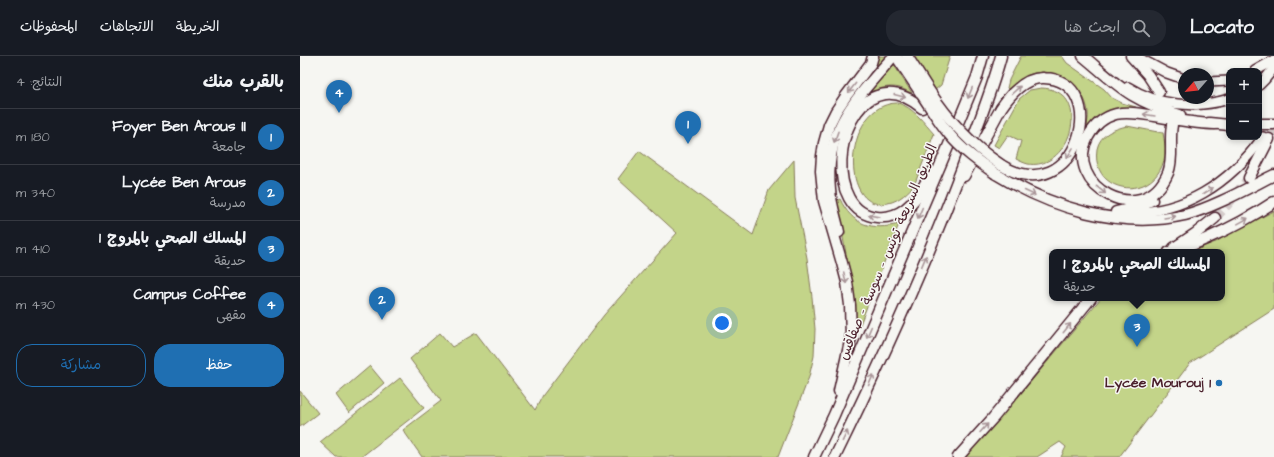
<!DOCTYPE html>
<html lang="ar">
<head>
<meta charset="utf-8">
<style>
	:root { --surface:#171b24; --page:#242831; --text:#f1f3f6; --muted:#9ea1a6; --line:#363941; --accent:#1f6fb2 }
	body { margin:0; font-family:"Architects Daughter","Playpen Sans Arabic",sans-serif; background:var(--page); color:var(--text); direction:rtl }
	.controls { position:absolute; right:12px; top:12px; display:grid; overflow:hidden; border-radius:8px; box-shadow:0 2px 6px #0003 }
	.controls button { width:36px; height:36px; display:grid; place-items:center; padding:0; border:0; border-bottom:1px solid var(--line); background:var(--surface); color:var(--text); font:20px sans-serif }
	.compass { position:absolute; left:878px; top:12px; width:36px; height:36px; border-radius:50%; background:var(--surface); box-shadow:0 2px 6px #0003; rotate:242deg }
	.you { position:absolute; left:422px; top:267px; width:14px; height:14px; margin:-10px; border:3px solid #fff; border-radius:50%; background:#1a73e8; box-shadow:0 0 0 6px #1a73e833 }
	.badge { display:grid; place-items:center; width:26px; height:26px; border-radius:50%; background:var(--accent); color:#fff; font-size:13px; font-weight:700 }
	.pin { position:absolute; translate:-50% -33px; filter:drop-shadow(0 1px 2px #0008) }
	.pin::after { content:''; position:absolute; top:21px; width:14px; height:12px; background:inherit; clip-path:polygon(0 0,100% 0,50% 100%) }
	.popup { position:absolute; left:749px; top:193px; width:176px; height:52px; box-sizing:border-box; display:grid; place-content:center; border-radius:8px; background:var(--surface); filter:drop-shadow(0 1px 3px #0005); font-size:13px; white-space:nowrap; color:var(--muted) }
	.popup b { font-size:15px; color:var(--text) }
	.popup::after { content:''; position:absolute; left:50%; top:100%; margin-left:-8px; border:8px solid transparent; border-top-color:var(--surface) }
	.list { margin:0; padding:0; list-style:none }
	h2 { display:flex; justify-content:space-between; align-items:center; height:52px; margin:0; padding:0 16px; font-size:17px }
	h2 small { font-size:13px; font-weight:400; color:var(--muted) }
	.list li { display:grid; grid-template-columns:26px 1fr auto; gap:12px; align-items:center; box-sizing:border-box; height:56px; padding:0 16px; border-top:1px solid var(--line) }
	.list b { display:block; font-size:15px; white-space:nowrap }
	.list p { margin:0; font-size:13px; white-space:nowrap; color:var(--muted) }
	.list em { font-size:13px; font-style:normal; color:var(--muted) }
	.actions { display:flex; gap:8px; padding:12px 16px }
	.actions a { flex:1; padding:9px 0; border:1px solid var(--accent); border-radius:16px; text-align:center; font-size:14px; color:var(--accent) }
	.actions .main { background:var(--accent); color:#fff }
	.icon { flex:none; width:22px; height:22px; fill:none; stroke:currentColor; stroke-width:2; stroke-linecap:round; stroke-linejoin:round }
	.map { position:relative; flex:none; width:974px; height:401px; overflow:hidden; direction:ltr }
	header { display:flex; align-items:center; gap:24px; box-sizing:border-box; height:56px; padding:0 20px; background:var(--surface); border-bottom:1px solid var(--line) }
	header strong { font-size:19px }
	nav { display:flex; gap:22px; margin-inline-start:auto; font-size:14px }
	.search { width:280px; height:36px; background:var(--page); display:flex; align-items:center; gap:10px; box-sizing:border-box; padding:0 14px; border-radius:16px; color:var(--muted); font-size:15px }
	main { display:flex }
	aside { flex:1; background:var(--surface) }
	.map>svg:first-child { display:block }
	.green { fill:#c3d489; stroke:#867a5a }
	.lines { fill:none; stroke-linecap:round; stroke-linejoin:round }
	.highway-tunnel { stroke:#d4cbca; stroke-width:10; stroke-dasharray:10 5; stroke-linecap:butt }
	.major-casing { stroke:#4a1f2b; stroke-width:12 }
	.highway-casing { stroke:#4a1f2b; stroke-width:13 }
	.major { stroke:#f6f6f2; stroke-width:9 }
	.highway { stroke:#f6f6f2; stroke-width:10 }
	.highway-bridge-casing { stroke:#4a1f2b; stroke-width:13; stroke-linecap:butt }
	.highway-bridge { stroke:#f6f6f2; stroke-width:10 }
	.oneway { stroke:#a99598 }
	.poi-dot { fill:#1f6fb2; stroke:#f6f6f2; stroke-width:1.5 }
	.labels { text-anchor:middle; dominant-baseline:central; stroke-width:3; stroke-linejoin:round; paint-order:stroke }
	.street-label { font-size:14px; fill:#4a1f2b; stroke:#f6f6f2 }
	.poi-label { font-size:14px; font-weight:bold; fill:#4a1f2b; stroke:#f6f6f2; text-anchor:end }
</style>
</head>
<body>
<header>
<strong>Locato</strong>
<div class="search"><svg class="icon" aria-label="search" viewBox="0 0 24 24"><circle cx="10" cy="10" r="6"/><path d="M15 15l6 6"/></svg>ابحث هنا</div>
<nav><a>الخريطة</a><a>الاتجاهات</a><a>المحفوظات</a></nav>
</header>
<main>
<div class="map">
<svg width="974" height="401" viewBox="0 0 974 401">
	<rect width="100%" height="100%" fill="#f6f6f2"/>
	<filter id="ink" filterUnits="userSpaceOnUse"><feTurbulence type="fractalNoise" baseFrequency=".025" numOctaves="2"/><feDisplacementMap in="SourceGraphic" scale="8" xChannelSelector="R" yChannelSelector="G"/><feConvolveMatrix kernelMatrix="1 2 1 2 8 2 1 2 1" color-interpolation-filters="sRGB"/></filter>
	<g filter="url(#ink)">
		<!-- green -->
		<g class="green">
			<polygon points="577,0 587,0 566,23 573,12"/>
			<polygon points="613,0 650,0 641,29 635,34"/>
			<path d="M721,0H762L767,7L804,33L812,42L822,47L836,51V53L791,69L786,74C787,68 789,62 788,56C785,30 757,10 731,18C722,21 716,28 709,34L707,32L709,24Z"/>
			<path d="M594,9L612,37C608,36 604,33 600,32C588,29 577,33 567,38V37Z"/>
			<path d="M741,32C794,33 772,115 728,108C724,107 720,105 716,103L721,85L708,79L699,92L694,89L719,43L730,34Z"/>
			<path d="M598,47C613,51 624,67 634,78L615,127C609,136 599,145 588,147C539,159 542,47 598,47Z"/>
			<path d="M827,70L863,77C864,84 866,91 865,99C858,147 790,140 797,93C800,78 814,73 827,70Z"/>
			<polygon points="339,95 453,179 469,134 494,104 495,142 507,202 512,241 515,273 514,300 509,321 478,401 122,401 103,374 141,345 110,303 140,277 152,291 176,277 235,354 243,339 304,259 377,177 318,123"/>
			<path d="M540,143C552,169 572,175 599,168L559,271L556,270L554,239L536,145Z"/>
			<polygon points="974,155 974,253 890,307 819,401 761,401 766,391 760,386 737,401 664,401 711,349 801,242 922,242 922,196 885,196 916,186 928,178"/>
			<polygon points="70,310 84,327 49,357 36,339"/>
			<polygon points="100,322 124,352 61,401 36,401 20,386"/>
			<polygon points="0,335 18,357 0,371"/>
		</g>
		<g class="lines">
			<!-- highway-tunnel -->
			<g class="highway-tunnel">
				<polyline points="969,83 974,69"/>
				<polyline points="915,162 927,149 949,122"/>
			</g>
			<!-- major casing -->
			<g class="major-casing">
				<g id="major">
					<polyline points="835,0 867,17 884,23"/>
					<polyline points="955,15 974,4"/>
					<polyline points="908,26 929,25"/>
					<polyline points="959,29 965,23 974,12"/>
					<path d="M828,31C858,50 896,53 929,43"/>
					<path d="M825,156C883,159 930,127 963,81"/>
				</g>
			</g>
			<!-- highway casing -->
			<g class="highway-casing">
				<g id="highway">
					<polyline points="596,0 622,39"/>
					<polyline points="607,0 628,33"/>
					<path d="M783,0C799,13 814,28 832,39C847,48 863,54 880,59"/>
					<polyline points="831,0 848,19 859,36"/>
					<path d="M622,52C609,41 593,34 577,40C534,55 525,156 577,161C587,162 597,159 605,153C617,144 624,129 632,116"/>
					<polyline points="909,67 929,69"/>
					<polyline points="959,68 974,68"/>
					<path d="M872,69C869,85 874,102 868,117C843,175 762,130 788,81C794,70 804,61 816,58C828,55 842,58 855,60C875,63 895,68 915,68"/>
					<path d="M696,118C750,151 820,174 885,159C914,151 946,133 974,119"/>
					<path d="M664,120L701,52C711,37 725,21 744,22C813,24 778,156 701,109"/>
					<polyline points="949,122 969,83"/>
					<polyline points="816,156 837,151 852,144"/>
					<path d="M539,176C536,162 531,148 530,134C524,75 554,45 590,4"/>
					<polyline points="874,192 895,178 915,162"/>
					<path d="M869,196C883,194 895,188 908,182C931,172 953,160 974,146"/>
					<polyline points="539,335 551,281 550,249 547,226 542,207 524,145 521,115 522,100 524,87 529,69 536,55 546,40 571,7 573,0"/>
					<polyline points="514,401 534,359 648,91 677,21 683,0"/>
					<path d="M535,401C581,307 625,210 662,112C675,75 691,38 701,0"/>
					<polyline points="658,401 693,362 791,242"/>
				</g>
			</g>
			<!-- major -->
			<use href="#major" class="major"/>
			<!-- highway -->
			<use href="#highway" class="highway"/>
			<!-- highway-bridge casing -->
			<g class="highway-bridge-casing">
				<g id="highway-bridge">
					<path d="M628,33C648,64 671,89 701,109"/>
					<path d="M622,39C631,52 639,66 649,78C662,94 679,106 696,118"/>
				</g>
			</g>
			<!-- highway-bridge -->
			<use href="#highway-bridge" class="highway-bridge"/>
		</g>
		<!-- one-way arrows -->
		<defs><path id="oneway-shaft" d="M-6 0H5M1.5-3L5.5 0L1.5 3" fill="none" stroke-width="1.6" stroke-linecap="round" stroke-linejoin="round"/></defs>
		<g class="oneway">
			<use href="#oneway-shaft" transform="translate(552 32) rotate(128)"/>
			<use href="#oneway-shaft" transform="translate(716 34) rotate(-42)"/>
			<use href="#oneway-shaft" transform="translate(670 37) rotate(112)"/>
			<use href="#oneway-shaft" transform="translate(600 40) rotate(15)"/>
			<use href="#oneway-shaft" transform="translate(849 59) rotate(-171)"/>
			<use href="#oneway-shaft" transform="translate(536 81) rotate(110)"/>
			<use href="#oneway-shaft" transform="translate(770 97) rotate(121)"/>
			<use href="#oneway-shaft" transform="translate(801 134) rotate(39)"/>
			<use href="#oneway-shaft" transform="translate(908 135) rotate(-31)"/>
			<use href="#oneway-shaft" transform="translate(730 137) rotate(25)"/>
			<use href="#oneway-shaft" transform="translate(620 157) rotate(113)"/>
			<use href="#oneway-shaft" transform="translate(574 160) rotate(-169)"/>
			<use href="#oneway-shaft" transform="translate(870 161) rotate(-9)"/>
			<use href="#oneway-shaft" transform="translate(943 165) rotate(-29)"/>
			<use href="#oneway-shaft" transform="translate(624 205) rotate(-67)"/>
			<use href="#oneway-shaft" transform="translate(545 222) rotate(78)"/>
			<use href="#oneway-shaft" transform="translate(767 272) rotate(-51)"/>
			<use href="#oneway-shaft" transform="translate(569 276) rotate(113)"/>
			<use href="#oneway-shaft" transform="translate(571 324) rotate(-66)"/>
			<use href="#oneway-shaft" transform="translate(684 372) rotate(-48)"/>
			<use href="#oneway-shaft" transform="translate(545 380) rotate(-64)"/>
		</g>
	</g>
	<!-- markers -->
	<circle class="poi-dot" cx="919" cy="327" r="4"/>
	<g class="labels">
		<!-- street labels -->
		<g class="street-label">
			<text transform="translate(588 196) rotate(-67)">الطريق السريعة تونس - سوسة - صفاقس</text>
		</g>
		<!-- poi labels -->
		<g class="poi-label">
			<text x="911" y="327">Lycée Mourouj 1</text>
		</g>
	</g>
</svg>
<div class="controls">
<button>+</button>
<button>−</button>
</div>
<svg class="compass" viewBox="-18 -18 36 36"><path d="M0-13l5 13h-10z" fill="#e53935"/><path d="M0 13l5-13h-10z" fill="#9ea1a6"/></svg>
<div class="you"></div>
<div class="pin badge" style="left:388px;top:88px">1</div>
<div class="pin badge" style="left:82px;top:264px">2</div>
<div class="pin badge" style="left:837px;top:291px">3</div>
<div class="popup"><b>المسلك الصحي بالمروج 1</b>حديقة</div>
<div class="pin badge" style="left:39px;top:57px">4</div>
</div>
<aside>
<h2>بالقرب منك<small>النتائج: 4</small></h2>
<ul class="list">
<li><span class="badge">1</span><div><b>Foyer Ben Arous II</b><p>جامعة</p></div><em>180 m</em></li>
<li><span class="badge">2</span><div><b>Lycée Ben Arous</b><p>مدرسة</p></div><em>340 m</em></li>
<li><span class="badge">3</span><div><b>المسلك الصحي بالمروج 1</b><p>حديقة</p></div><em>410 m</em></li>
<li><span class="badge">4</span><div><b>Campus Coffee</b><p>مقهى</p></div><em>430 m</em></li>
</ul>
<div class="actions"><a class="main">حفظ</a><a>مشاركة</a></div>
</aside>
</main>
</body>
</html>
